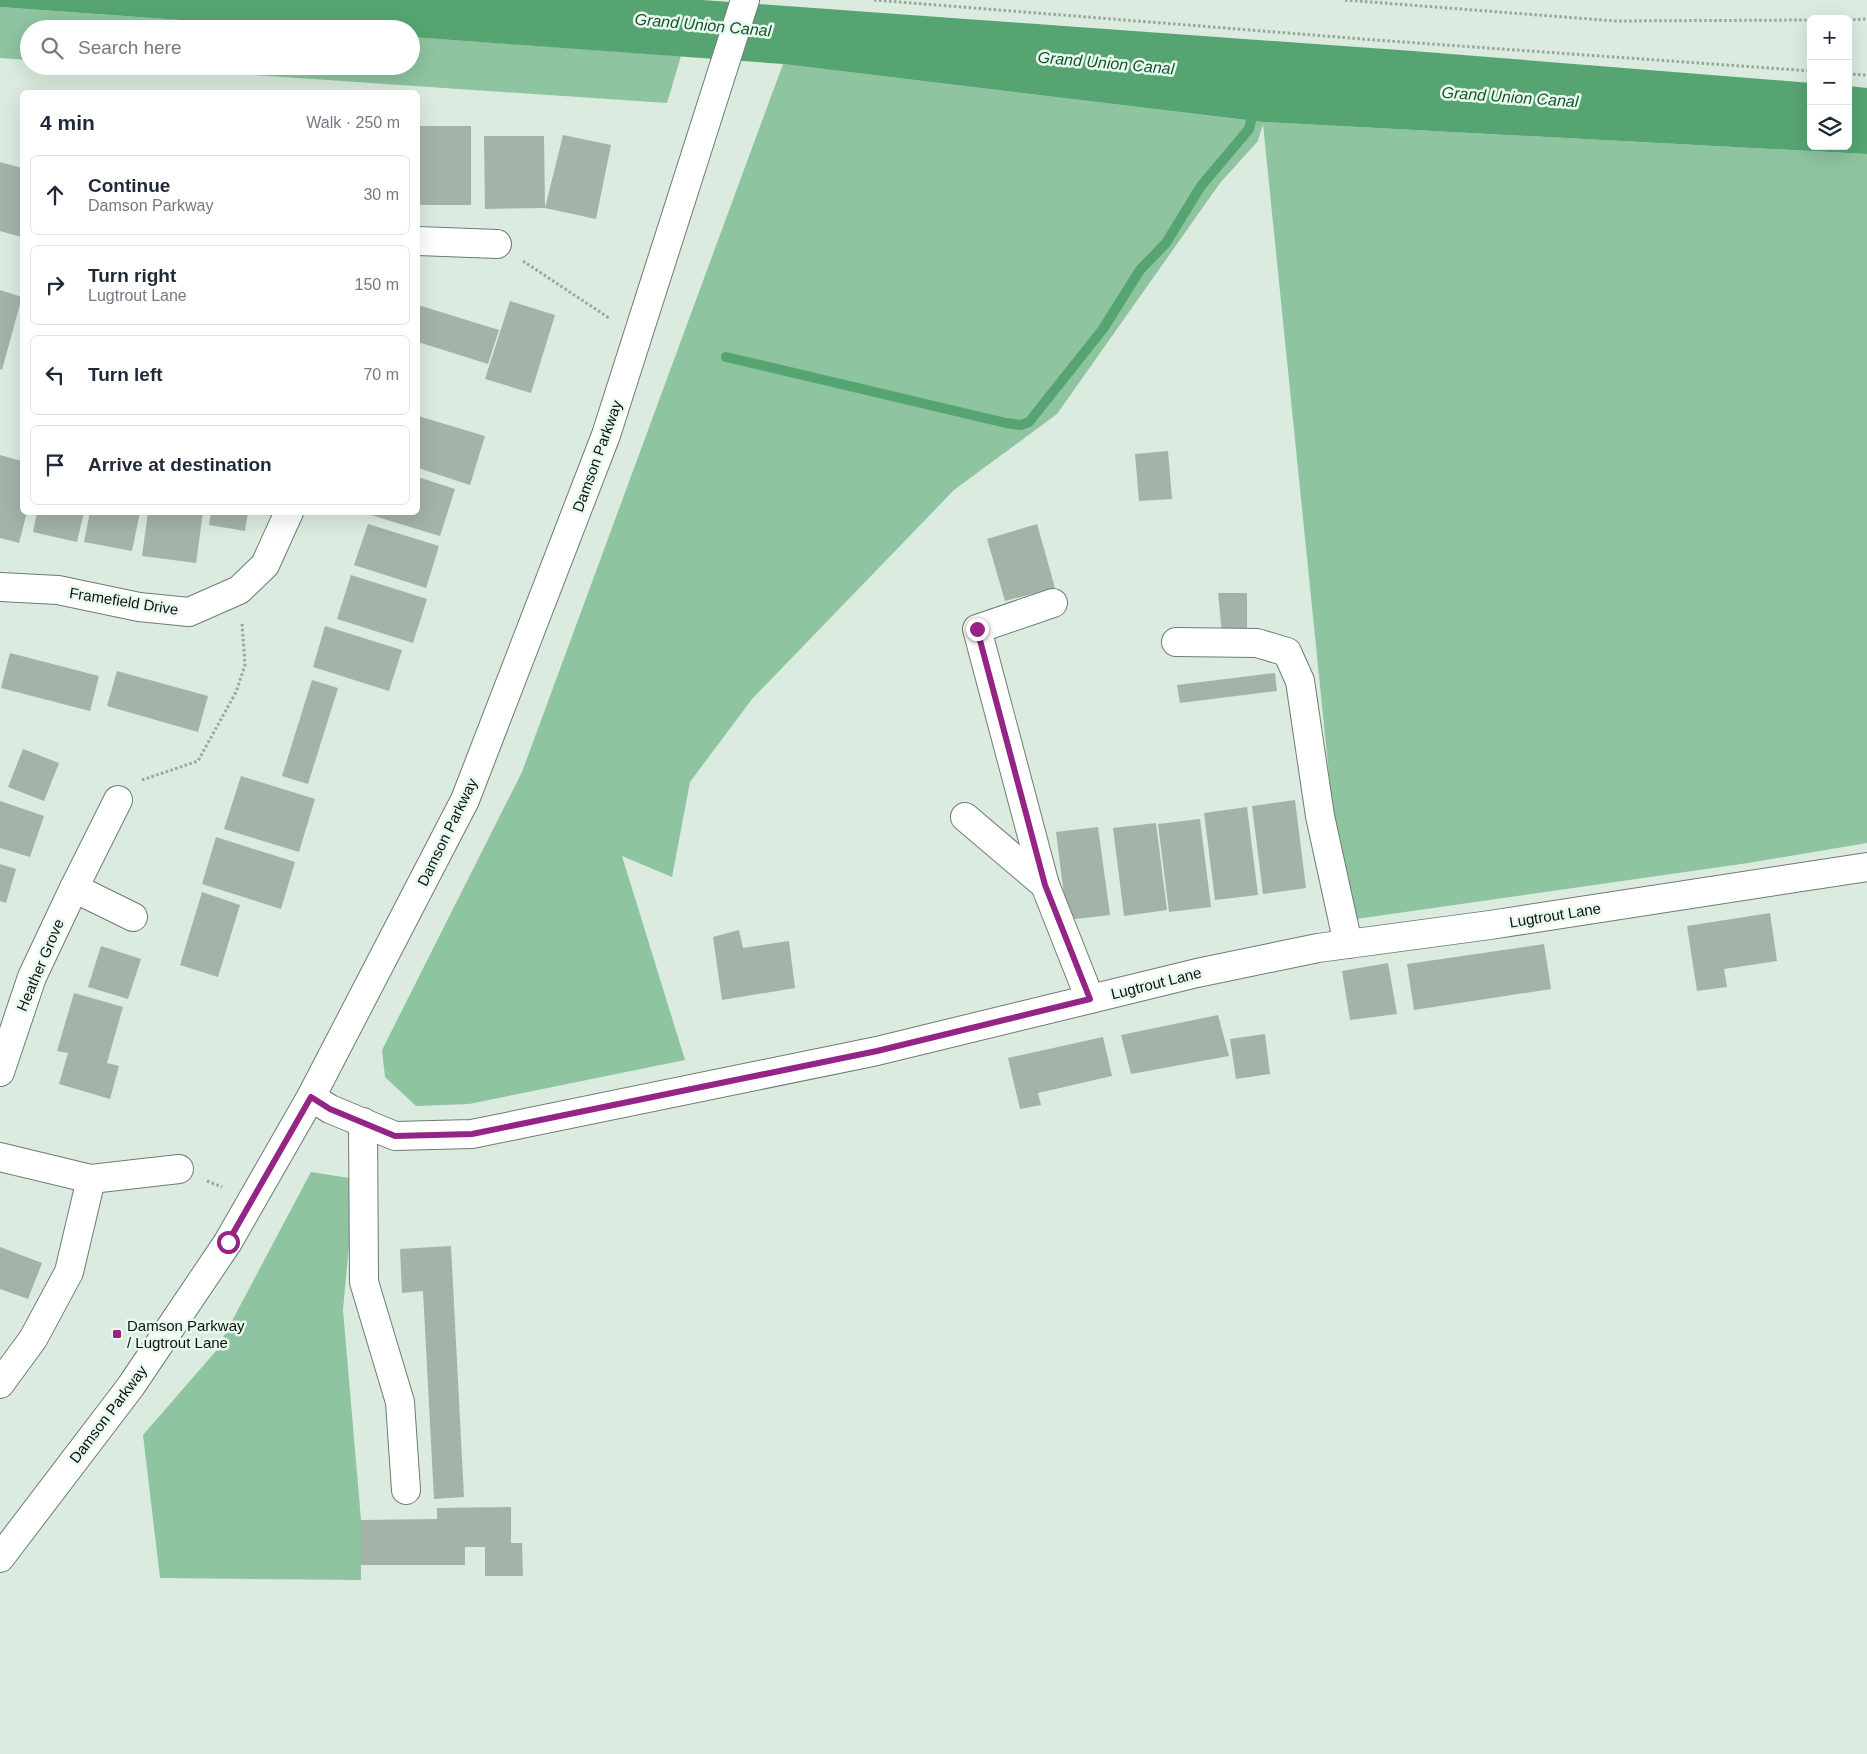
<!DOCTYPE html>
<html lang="en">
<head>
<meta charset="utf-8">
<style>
	:root { --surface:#fff; --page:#f6f6f7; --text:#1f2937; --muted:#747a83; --line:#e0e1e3 }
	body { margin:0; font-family:Helvetica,sans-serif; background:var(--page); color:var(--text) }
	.controls { position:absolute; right:15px; top:15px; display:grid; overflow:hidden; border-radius:8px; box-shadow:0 5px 20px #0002 }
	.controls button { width:45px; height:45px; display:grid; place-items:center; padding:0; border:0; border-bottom:1px solid var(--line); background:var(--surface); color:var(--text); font:25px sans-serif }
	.stop { position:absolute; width:15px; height:15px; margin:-11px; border:4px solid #942485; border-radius:50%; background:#fff }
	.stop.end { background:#942485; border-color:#fff; box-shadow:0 1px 5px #0008 }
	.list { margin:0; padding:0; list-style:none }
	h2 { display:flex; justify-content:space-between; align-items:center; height:65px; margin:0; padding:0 20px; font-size:21px }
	h2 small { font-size:16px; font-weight:400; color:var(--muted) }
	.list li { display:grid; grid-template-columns:32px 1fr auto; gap:15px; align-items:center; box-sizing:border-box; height:80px; margin:0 10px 10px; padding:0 10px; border:1px solid var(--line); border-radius:8px }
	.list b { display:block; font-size:19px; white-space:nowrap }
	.list p { margin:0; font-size:16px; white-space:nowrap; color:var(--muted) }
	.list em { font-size:16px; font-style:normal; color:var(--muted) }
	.icon { flex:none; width:28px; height:28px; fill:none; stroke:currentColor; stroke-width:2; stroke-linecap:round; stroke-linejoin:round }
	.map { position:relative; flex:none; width:1867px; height:1754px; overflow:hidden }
	.search { position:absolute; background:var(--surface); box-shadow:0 5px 20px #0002; left:20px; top:20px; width:400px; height:55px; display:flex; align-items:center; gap:12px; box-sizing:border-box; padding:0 18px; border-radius:28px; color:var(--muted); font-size:19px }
	.panel { position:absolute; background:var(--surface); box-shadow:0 5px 20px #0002; left:20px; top:90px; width:400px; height:425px; border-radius:8px }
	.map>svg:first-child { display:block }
	.green { fill:#8ec49f }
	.water { fill:#56a472 }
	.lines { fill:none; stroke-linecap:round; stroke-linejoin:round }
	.stream { stroke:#56a472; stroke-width:10 }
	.building { fill:#a3b3a7 }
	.minor-casing { stroke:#6d7c71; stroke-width:30 }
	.path { stroke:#99a69c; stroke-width:3; stroke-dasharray:2.5 2.5; stroke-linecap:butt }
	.minor { stroke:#fff; stroke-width:28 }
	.route { stroke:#942485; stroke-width:6 }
	.poi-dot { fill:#942485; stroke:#e8f9ed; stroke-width:2 }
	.labels { text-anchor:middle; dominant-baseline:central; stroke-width:5; stroke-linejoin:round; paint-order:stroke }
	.street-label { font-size:15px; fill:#0d130f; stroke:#e8f9ed }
	.poi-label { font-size:15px; fill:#0d130f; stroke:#e8f9ed; text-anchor:start }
	.water-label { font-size:16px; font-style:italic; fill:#16512f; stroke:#e8f9ed }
</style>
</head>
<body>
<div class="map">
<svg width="1867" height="1754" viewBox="0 0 1867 1754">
	<rect width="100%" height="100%" fill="#dbebdf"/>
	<!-- green -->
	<g class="green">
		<polygon points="0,7 303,29 29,29 29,60 0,58"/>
		<polygon points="411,37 681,56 667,103 120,66 411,66"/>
		<polygon points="783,64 1263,122 1867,154 1867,843 1748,863 1356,919 1339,873 1263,124 1258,141 1220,183 1057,414 954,490 752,699 690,782 672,877 622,856 685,1060 469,1104 416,1106 385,1077 382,1050 522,772"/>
		<polygon points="311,1172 355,1179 343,1310 361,1520 361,1580 160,1578 143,1435 216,1351"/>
	</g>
	<!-- water -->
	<polygon class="water" points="0,0 702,0 1413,51 1811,83 1811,146 1848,146 1848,86 1867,88 1867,154 1263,122 783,64 411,37 411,29 303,29 0,7"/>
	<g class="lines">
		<!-- stream -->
		<polyline class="stream" points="726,357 1006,423 1021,425 1029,422 1103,329 1140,270 1166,243 1201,186 1249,129 1251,121"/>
	</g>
	<!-- building -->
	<g class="building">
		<rect x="418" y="126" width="53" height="79"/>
		<polygon points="563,135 611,145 596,219 545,208"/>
		<polygon points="484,136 544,136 545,208 485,209"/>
		<polygon points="0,162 22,168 22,237 0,231"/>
		<polygon points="0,290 22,297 2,370 0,369"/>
		<polygon points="510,301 555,315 531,393 485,379"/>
		<polygon points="418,305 499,330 488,364 418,342"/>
		<polygon points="418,416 485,436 470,485 418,468"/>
		<polygon points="1168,451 1172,499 1139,501 1135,454"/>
		<polygon points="0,455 22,461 22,512 27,512 19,543 0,538"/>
		<polygon points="418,477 455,489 440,536 364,513 418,512"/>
		<polygon points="37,512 84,512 77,542 33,532"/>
		<polygon points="90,512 140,512 132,551 84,542"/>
		<polygon points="148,512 203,512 196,563 142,556"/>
		<polygon points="211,512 248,512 245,531 209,525"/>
		<polygon points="368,524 439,546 426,588 354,565"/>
		<polygon points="1037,524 1055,588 1005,601 987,539"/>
		<polygon points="351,575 427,599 413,643 337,619"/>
		<polygon points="1218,593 1247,593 1247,631 1222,634"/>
		<polygon points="325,626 402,650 389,691 313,667"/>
		<polygon points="10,653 99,676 90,711 1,688"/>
		<polygon points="117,671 208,696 198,732 107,706"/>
		<polygon points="1275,673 1277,691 1180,703 1177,685"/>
		<polygon points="312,680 338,688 308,784 282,776"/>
		<polygon points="23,749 59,763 44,801 8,787"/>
		<polygon points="241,776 315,799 299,852 224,829"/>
		<polygon points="1295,800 1306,888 1263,894 1252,806"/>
		<polygon points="0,801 44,816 30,857 0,848"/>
		<polygon points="1247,807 1258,895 1215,900 1204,813"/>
		<polygon points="1200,819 1211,907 1169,912 1158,824"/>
		<polygon points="1156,823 1167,910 1124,916 1113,828"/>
		<polygon points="1098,827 1110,915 1067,920 1056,832"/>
		<polygon points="216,837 295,862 281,909 202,884"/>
		<polygon points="0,864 16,869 6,903 0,901"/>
		<polygon points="202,892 240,905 218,977 180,965"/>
		<polygon points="1770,913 1777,961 1724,969 1727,987 1697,991 1687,926"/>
		<polygon points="739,930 743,948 789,941 795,988 722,1000 713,937"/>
		<polygon points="1544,944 1551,989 1414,1010 1407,964"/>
		<polygon points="101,946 141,959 128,999 88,987"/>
		<polygon points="1388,963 1397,1014 1350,1020 1342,971"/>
		<polygon points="74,993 123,1007 107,1063 119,1066 110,1099 59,1084 68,1053 57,1051"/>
		<polygon points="1218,1015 1229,1056 1131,1074 1121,1035"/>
		<polygon points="1265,1034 1270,1074 1236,1079 1230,1039"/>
		<polygon points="1103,1037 1112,1076 1038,1093 1041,1105 1020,1109 1008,1058"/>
		<polygon points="451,1246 464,1497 434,1499 423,1291 402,1293 400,1249"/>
		<polygon points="0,1247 42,1263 28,1299 0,1289"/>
		<polygon points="511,1507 511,1543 522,1543 523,1576 485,1576 485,1547 465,1547 465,1565 361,1565 361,1520 437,1519 437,1508"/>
	</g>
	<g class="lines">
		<!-- minor casing -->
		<g class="minor-casing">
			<g id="minor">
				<polyline points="418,241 497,244"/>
				<polyline points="0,587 58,590 139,607 189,612 239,590 265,565 289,512"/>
				<polyline points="1176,642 1257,643 1287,652 1300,681 1320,816 1348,944"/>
				<polyline points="965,817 1045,885 1090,999"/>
				<polyline points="1045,885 977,629 1053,603"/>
				<polyline points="74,888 118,800"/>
				<polyline points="0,1072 32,977 74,888 133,917"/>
				<polyline points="311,1097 330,1109 395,1136 472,1134 877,1051 1197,973 1318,948 1490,925 1867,867"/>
				<polyline points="363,1122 364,1282 400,1402 406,1490"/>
				<polyline points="0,1157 91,1179 179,1169"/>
				<polyline points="0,1384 33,1339 69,1272 91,1179"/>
				<polyline points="0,1558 131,1386 228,1242 311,1097 465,800 606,435 745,0"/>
			</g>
		</g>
		<!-- path -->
		<g class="path">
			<polyline points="874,0 1375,40 1811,71"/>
			<polyline points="1345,0 1615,21 1811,20"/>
			<polyline points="1848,20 1867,19"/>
			<polyline points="1848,74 1867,75"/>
			<polyline points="523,261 609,318"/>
			<polyline points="142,780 198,761 236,692 245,665 242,623"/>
			<polyline points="207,1181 222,1187"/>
		</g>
		<!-- minor -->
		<use href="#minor" class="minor"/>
	</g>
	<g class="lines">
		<!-- route -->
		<polyline class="route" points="228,1242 311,1097 330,1109 395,1136 472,1134 877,1051 1090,999 1045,885 977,629"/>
	</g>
	<!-- markers -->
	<rect class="poi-dot" x="112" y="1329" width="10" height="10" rx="2.5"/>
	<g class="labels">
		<!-- street labels -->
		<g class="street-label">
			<text transform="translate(597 456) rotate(-70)">Damson Parkway</text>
			<text transform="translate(124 601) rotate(9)">Framefield Drive</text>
			<text transform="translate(447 832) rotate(-64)">Damson Parkway</text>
			<text transform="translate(1555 915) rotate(-9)">Lugtrout Lane</text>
			<text transform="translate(40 965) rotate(-67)">Heather Grove</text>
			<text transform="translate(1156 983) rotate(-14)">Lugtrout Lane</text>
			<text transform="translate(108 1414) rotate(-53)">Damson Parkway</text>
		</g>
		<!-- poi labels -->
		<g class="poi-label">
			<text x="127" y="1325">Damson Parkway<tspan x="127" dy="17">/ Lugtrout Lane</tspan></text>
		</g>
		<!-- water labels -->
		<g class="water-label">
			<text transform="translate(703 25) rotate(5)">Grand Union Canal</text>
			<text transform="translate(1106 63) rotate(5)">Grand Union Canal</text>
			<text transform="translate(1510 97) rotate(4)">Grand Union Canal</text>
		</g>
	</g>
</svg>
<div class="controls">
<button>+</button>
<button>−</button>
<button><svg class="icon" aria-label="layers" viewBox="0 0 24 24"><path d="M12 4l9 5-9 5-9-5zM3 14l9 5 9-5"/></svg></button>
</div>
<div class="stop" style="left:228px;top:1242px"></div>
<div class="stop end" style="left:977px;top:629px"></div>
<div class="search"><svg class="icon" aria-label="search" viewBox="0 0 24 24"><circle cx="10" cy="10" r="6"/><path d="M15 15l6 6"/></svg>Search here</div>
<section class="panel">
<h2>4 min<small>Walk · 250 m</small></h2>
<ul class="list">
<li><svg class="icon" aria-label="ahead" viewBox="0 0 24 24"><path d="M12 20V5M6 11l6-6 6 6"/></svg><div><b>Continue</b><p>Damson Parkway</p></div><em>30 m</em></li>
<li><svg class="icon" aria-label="right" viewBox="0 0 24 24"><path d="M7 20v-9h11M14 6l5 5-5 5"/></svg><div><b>Turn right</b><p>Lugtrout Lane</p></div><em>150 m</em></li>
<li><svg class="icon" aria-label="left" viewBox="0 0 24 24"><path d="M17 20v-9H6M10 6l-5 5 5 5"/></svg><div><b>Turn left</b></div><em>70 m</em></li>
<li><svg class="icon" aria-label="arrive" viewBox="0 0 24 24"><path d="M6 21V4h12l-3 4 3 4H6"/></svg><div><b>Arrive at destination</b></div></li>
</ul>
</section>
</div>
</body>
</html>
